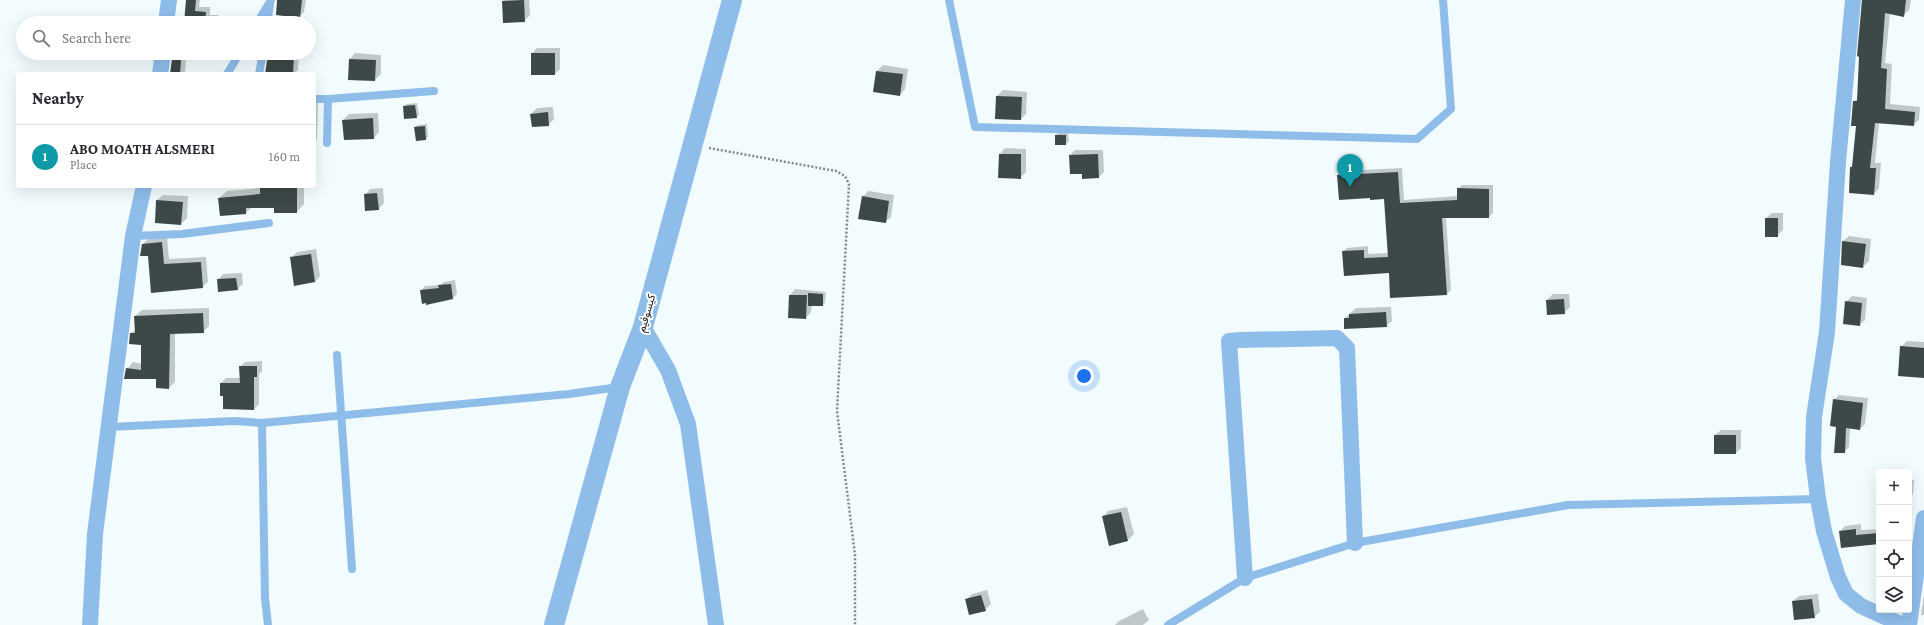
<!DOCTYPE html>
<html lang="en">
<head>
<meta charset="utf-8">
<style>
	:root { --surface:#fff; --page:#f2f2f3; --text:#2b2b33; --muted:#7c7c81; --line:#e1e1e2; --accent:#2563eb }
	body { margin:0; font-family:"Crimson Pro","Noto Sans Arabic",serif; background:var(--page); color:var(--text) }
	.controls { position:absolute; right:12px; bottom:12px; display:grid; overflow:hidden; border-radius:4px; box-shadow:0 4px 16px #0002 }
	.controls button { width:36px; height:36px; display:grid; place-items:center; padding:0; border:0; border-bottom:1px solid var(--line); background:var(--surface); color:var(--text); font:20px sans-serif }
	.you { position:absolute; left:1084px; top:376px; width:14px; height:14px; margin:-10px; border:3px solid #fff; border-radius:50%; background:#1a73e8; box-shadow:0 0 0 6px #1a73e833 }
	.badge { display:grid; place-items:center; width:26px; height:26px; border-radius:50%; background:var(--accent); color:#fff; font-size:13px; font-weight:700 }
	.pin { position:absolute; translate:-50% -33px; filter:drop-shadow(0 1px 2px #0008) }
	.pin::after { content:''; position:absolute; top:21px; width:14px; height:12px; background:inherit; clip-path:polygon(0 0,100% 0,50% 100%) }
	.list { margin:0; padding:0; list-style:none }
	h2 { display:flex; justify-content:space-between; align-items:center; height:52px; margin:0; padding:0 16px; font-size:17px }
	h2 small { font-size:13px; font-weight:400; color:var(--muted) }
	.list li { display:grid; grid-template-columns:26px 1fr auto; gap:12px; align-items:center; box-sizing:border-box; height:64px; padding:0 16px; border-top:1px solid var(--line) }
	.list b { display:block; font-size:15px; white-space:nowrap }
	.list p { margin:0; font-size:13px; white-space:nowrap; color:var(--muted) }
	.list em { font-size:13px; font-style:normal; color:var(--muted) }
	.icon { flex:none; width:22px; height:22px; fill:none; stroke:currentColor; stroke-width:2; stroke-linecap:round; stroke-linejoin:round }
	.map { position:relative; flex:none; width:1924px; height:625px; overflow:hidden }
	.search { position:absolute; background:var(--surface); box-shadow:0 4px 16px #0002; left:16px; top:16px; width:300px; height:44px; display:flex; align-items:center; gap:10px; box-sizing:border-box; padding:0 14px; border-radius:22px; color:var(--muted); font-size:15px }
	.panel { position:absolute; background:var(--surface); box-shadow:0 4px 16px #0002; left:16px; top:72px; width:300px; height:116px; border-radius:4px }
	.map>svg:first-child { display:block }
	.shadow { fill:#0003 }
	.building { fill:#3c4948 }
	.lines { fill:none; stroke-linecap:round; stroke-linejoin:round }
	.path { stroke:#81888a; stroke-width:2.5; stroke-dasharray:2 2; stroke-linecap:butt }
	.service { stroke:#8fbdea; stroke-width:8 }
	.minor { stroke:#8fbdea; stroke-width:16 }
	.tertiary { stroke:#8fbdea; stroke-width:20 }
	.labels { text-anchor:middle; dominant-baseline:central; stroke-width:4; stroke-linejoin:round; paint-order:stroke }
	.street-label { font-size:11px; fill:#0b1012; stroke:#fff }
</style>
</head>
<body>
<div class="map">
<svg width="1924" height="625" viewBox="0 0 1924 625">
	<rect width="100%" height="100%" fill="#f2fbfe"/>
	<!-- shadow -->
	<g class="shadow">
		<polygon points="187,0 200,0 199,7 210,7 210,15 218,15 218,23 177,23 181,19 185,19"/>
		<polygon points="278,0 306,0 304,12 299,17"/>
		<polygon points="504,0 529,0 530,15 524,21 503,1"/>
		<polygon points="1862,0 1911,0 1909,10 1903,16 1890,13 1885,63 1892,64 1890,104 1920,107 1919,120 1913,125 1879,122 1875,163 1881,163 1879,188 1874,194 1851,167 1853,165 1857,125 1854,102 1858,98"/>
		<polygon points="537,48 560,48 560,69 555,74 532,53"/>
		<polygon points="271,53 299,53 298,70 294,74 272,74 269,55"/>
		<polygon points="355,53 381,55 381,74 375,80 349,79 350,59"/>
		<polygon points="178,54 186,55 185,74 170,74 173,60"/>
		<polygon points="883,65 908,69 905,89 900,95 874,91 877,71"/>
		<polygon points="1003,90 1027,92 1026,114 1021,119 996,118 997,96"/>
		<polygon points="314,97 318,99 317,139 314,142"/>
		<polygon points="417,103 419,115 416,117 404,106 407,104"/>
		<polygon points="553,107 554,119 548,125 531,114 537,108"/>
		<polygon points="378,113 379,132 374,138 345,139 343,120 349,114"/>
		<polygon points="427,124 428,137 426,139 415,127 418,125"/>
		<polygon points="1058,133 1068,133 1069,141 1066,144 1056,135"/>
		<polygon points="1005,148 1026,149 1026,172 1020,178 1000,154"/>
		<polygon points="1075,150 1103,150 1104,172 1099,177 1083,173 1070,155"/>
		<polygon points="1402,168 1404,200 1458,196 1458,189 1462,185 1493,185 1493,213 1489,217 1446,217 1451,290 1447,294 1391,297 1390,272 1343,252 1347,248 1368,246 1368,254 1388,253 1385,198 1371,197 1338,175 1342,171"/>
		<polygon points="263,186 304,186 304,204 297,212 275,212 275,207 252,207 246,213 220,215 219,198 227,191 261,188"/>
		<polygon points="383,188 384,203 379,209 365,195 370,189"/>
		<polygon points="868,191 894,195 891,217 885,222 863,197"/>
		<polygon points="163,195 188,196 187,218 181,224 157,200"/>
		<polygon points="1772,213 1783,213 1783,230 1777,236 1766,218"/>
		<polygon points="1849,236 1871,239 1869,261 1863,267 1843,241"/>
		<polygon points="167,237 169,259 206,257 208,282 202,287 152,292 149,255 143,244 148,239"/>
		<polygon points="316,249 320,276 315,282 291,258 297,252"/>
		<polygon points="242,273 243,284 237,289 218,280 223,274"/>
		<polygon points="455,280 457,294 453,298 427,304 421,291 425,286 440,285 444,282"/>
		<polygon points="795,289 826,292 825,303 823,305 812,305 811,312 806,318 790,295"/>
		<polygon points="1553,294 1569,294 1570,307 1564,313 1547,300"/>
		<polygon points="1852,296 1867,298 1865,320 1859,325 1846,302"/>
		<polygon points="1391,307 1392,321 1386,326 1345,318 1356,308"/>
		<polygon points="209,308 209,326 203,332 175,333 175,382 169,388 157,378 127,369 133,362 142,364 142,345 131,333 136,329 135,316 142,310"/>
		<polygon points="1907,341 1924,342 1924,376 1901,347"/>
		<polygon points="262,361 262,371 259,374 259,404 254,409 224,395 221,383 226,378 241,378 240,367 245,362"/>
		<polygon points="1839,395 1868,398 1865,424 1860,429 1850,428 1849,447 1844,452 1837,426 1834,400"/>
		<polygon points="1721,430 1741,430 1741,448 1736,453 1715,435"/>
		<polygon points="1909,480 1914,480 1913,494 1909,500"/>
		<polygon points="1127,507 1134,534 1128,540 1110,544 1103,517 1108,511"/>
		<polygon points="1861,524 1861,530 1879,529 1879,557 1877,558 1876,543 1840,531 1845,526"/>
		<polygon points="987,590 991,604 985,610 966,600 972,594"/>
		<polygon points="1818,594 1820,612 1814,617 1793,601 1799,596"/>
		<polygon points="1924,594 1924,615 1921,615"/>
		<polygon points="1143,609 1149,620 1143,625 1115,625 1119,621"/>
	</g>
	<!-- building -->
	<g class="building">
		<polygon points="186,0 196,0 195,11 206,12 205,23 184,23"/>
		<polygon points="277,0 302,0 300,18 276,15"/>
		<polygon points="524,0 525,22 503,23 502,1"/>
		<polygon points="1862,0 1906,0 1904,17 1885,13 1881,68 1887,69 1885,109 1915,112 1914,126 1875,123 1870,168 1876,168 1874,195 1849,193 1850,167 1852,167 1856,126 1851,126 1853,101 1857,101 1859,57 1857,56"/>
		<rect x="531" y="53" width="24" height="22"/>
		<polygon points="268,54 294,56 293,74 265,74"/>
		<polygon points="172,59 181,60 180,74 170,74"/>
		<polygon points="349,59 376,60 375,81 348,80"/>
		<polygon points="876,71 903,74 900,96 873,92"/>
		<polygon points="996,96 1022,97 1021,120 995,119"/>
		<polygon points="415,105 417,118 404,119 403,106"/>
		<polygon points="548,112 549,126 532,127 530,114"/>
		<polygon points="373,118 374,139 344,140 342,120"/>
		<polygon points="425,126 426,140 416,141 414,127"/>
		<rect x="1055" y="135" width="11" height="10"/>
		<polygon points="999,154 1021,154 1021,179 998,178"/>
		<polygon points="1098,154 1099,178 1082,179 1082,174 1070,174 1069,155"/>
		<polygon points="1398,172 1400,203 1457,200 1457,188 1489,189 1489,218 1442,218 1447,295 1390,298 1389,273 1344,276 1342,251 1364,250 1364,258 1388,257 1384,199 1370,200 1370,198 1339,200 1337,175"/>
		<polygon points="260,188 297,188 297,213 274,213 274,208 246,208 246,214 220,216 218,198 260,194"/>
		<polygon points="377,193 379,210 365,211 364,194"/>
		<polygon points="862,196 889,201 886,223 858,219"/>
		<polygon points="156,200 183,202 181,225 155,223"/>
		<rect x="1765" y="218" width="13" height="19"/>
		<polygon points="1842,241 1866,244 1863,268 1841,265"/>
		<polygon points="162,242 164,264 201,262 203,288 151,293 148,256 140,256 142,244"/>
		<polygon points="311,254 315,282 294,286 290,257"/>
		<polygon points="236,278 238,290 218,292 217,279"/>
		<polygon points="451,284 453,299 426,305 426,303 422,304 420,290 439,288 438,285"/>
		<polygon points="808,293 823,294 823,306 808,306"/>
		<polygon points="789,295 807,295 806,319 788,318"/>
		<polygon points="1564,299 1565,314 1547,315 1546,300"/>
		<polygon points="1845,301 1862,303 1860,326 1843,324"/>
		<polygon points="1386,312 1387,327 1344,329 1344,318 1349,318 1349,314"/>
		<polygon points="203,313 204,333 170,334 169,389 156,388 156,379 124,379 126,368 141,370 141,345 129,344 130,333 135,333 134,316"/>
		<polygon points="1900,346 1924,348 1924,378 1898,376"/>
		<polygon points="239,366 257,366 257,377 254,377 254,410 223,409 223,396 220,396 220,383 240,383"/>
		<polygon points="1833,399 1863,403 1860,430 1846,428 1845,453 1834,453 1836,427 1830,426"/>
		<rect x="1714" y="435" width="22" height="19"/>
		<polygon points="1121,512 1128,541 1109,546 1102,516"/>
		<polygon points="1856,529 1856,535 1879,533 1879,544 1841,548 1839,531"/>
		<polygon points="981,595 986,611 969,615 965,599"/>
		<polygon points="1812,599 1815,618 1794,620 1792,601"/>
	</g>
	<g class="lines">
		<!-- path -->
		<polyline class="path" points="709,148 836,171 845,176 849,184 837,411 855,555 855,625"/>
		<!-- service -->
		<g class="service">
			<polyline points="949,0 975,127 1417,139 1451,109 1443,0"/>
			<polyline points="257,23 271,0"/>
			<polyline points="267,23 270,5"/>
			<polyline points="227,74 240,53"/>
			<polyline points="259,74 263,53"/>
			<polyline points="314,99 328,99 434,91"/>
			<polyline points="327,143 328,99"/>
			<polyline points="133,236 182,234 269,223"/>
			<polyline points="337,355 352,569"/>
			<polyline points="262,423 265,598 268,625"/>
			<polyline points="109,427 235,421 262,423 569,394 619,387"/>
			<polyline points="1168,625 1245,578 1355,543 1568,505 1818,499"/>
		</g>
		<!-- minor -->
		<g class="minor">
			<polyline points="1853,0 1838,162 1827,332 1814,417 1813,458 1818,499 1824,531 1838,577 1846,594 1861,606 1903,625"/>
			<polyline points="166,23 169,0"/>
			<polyline points="160,74 163,53"/>
			<polyline points="643,327 668,370 688,424 716,625"/>
			<polyline points="1245,578 1229,341 1240,340 1337,338 1347,348 1355,543"/>
			<polyline points="90,625 95,534 133,236 144,186"/>
			<polyline points="1909,625 1924,518"/>
		</g>
		<!-- tertiary -->
		<polyline class="tertiary" points="554,625 620,387 643,327 732,0"/>
	</g>
	<g class="labels">
		<!-- street labels -->
		<g class="street-label">
			<text transform="translate(646 313) rotate(-74)">كيسوفيم</text>
		</g>
	</g>
</svg>
<div class="controls">
<button>+</button>
<button>−</button>
<button><svg class="icon" aria-label="locate" viewBox="0 0 24 24"><circle cx="12" cy="12" r="6"/><path d="M12 2v4M12 18v4M2 12h4M18 12h4"/></svg></button>
<button><svg class="icon" aria-label="layers" viewBox="0 0 24 24"><path d="M12 4l9 5-9 5-9-5zM3 14l9 5 9-5"/></svg></button>
</div>
<div class="you"></div>
<div class="pin badge" style="left:1350px;top:187px;background:#0f9aa8">1</div>
<div class="search"><svg class="icon" aria-label="search" viewBox="0 0 24 24"><circle cx="10" cy="10" r="6"/><path d="M15 15l6 6"/></svg>Search here</div>
<section class="panel">
<h2>Nearby<small></small></h2>
<ul class="list">
<li><span class="badge" style="background:#0f9aa8">1</span><div><b>ABO MOATH ALSMERI</b><p>Place</p></div><em>160 m</em></li>
</ul>
</section>
</div>
</body>
</html>
